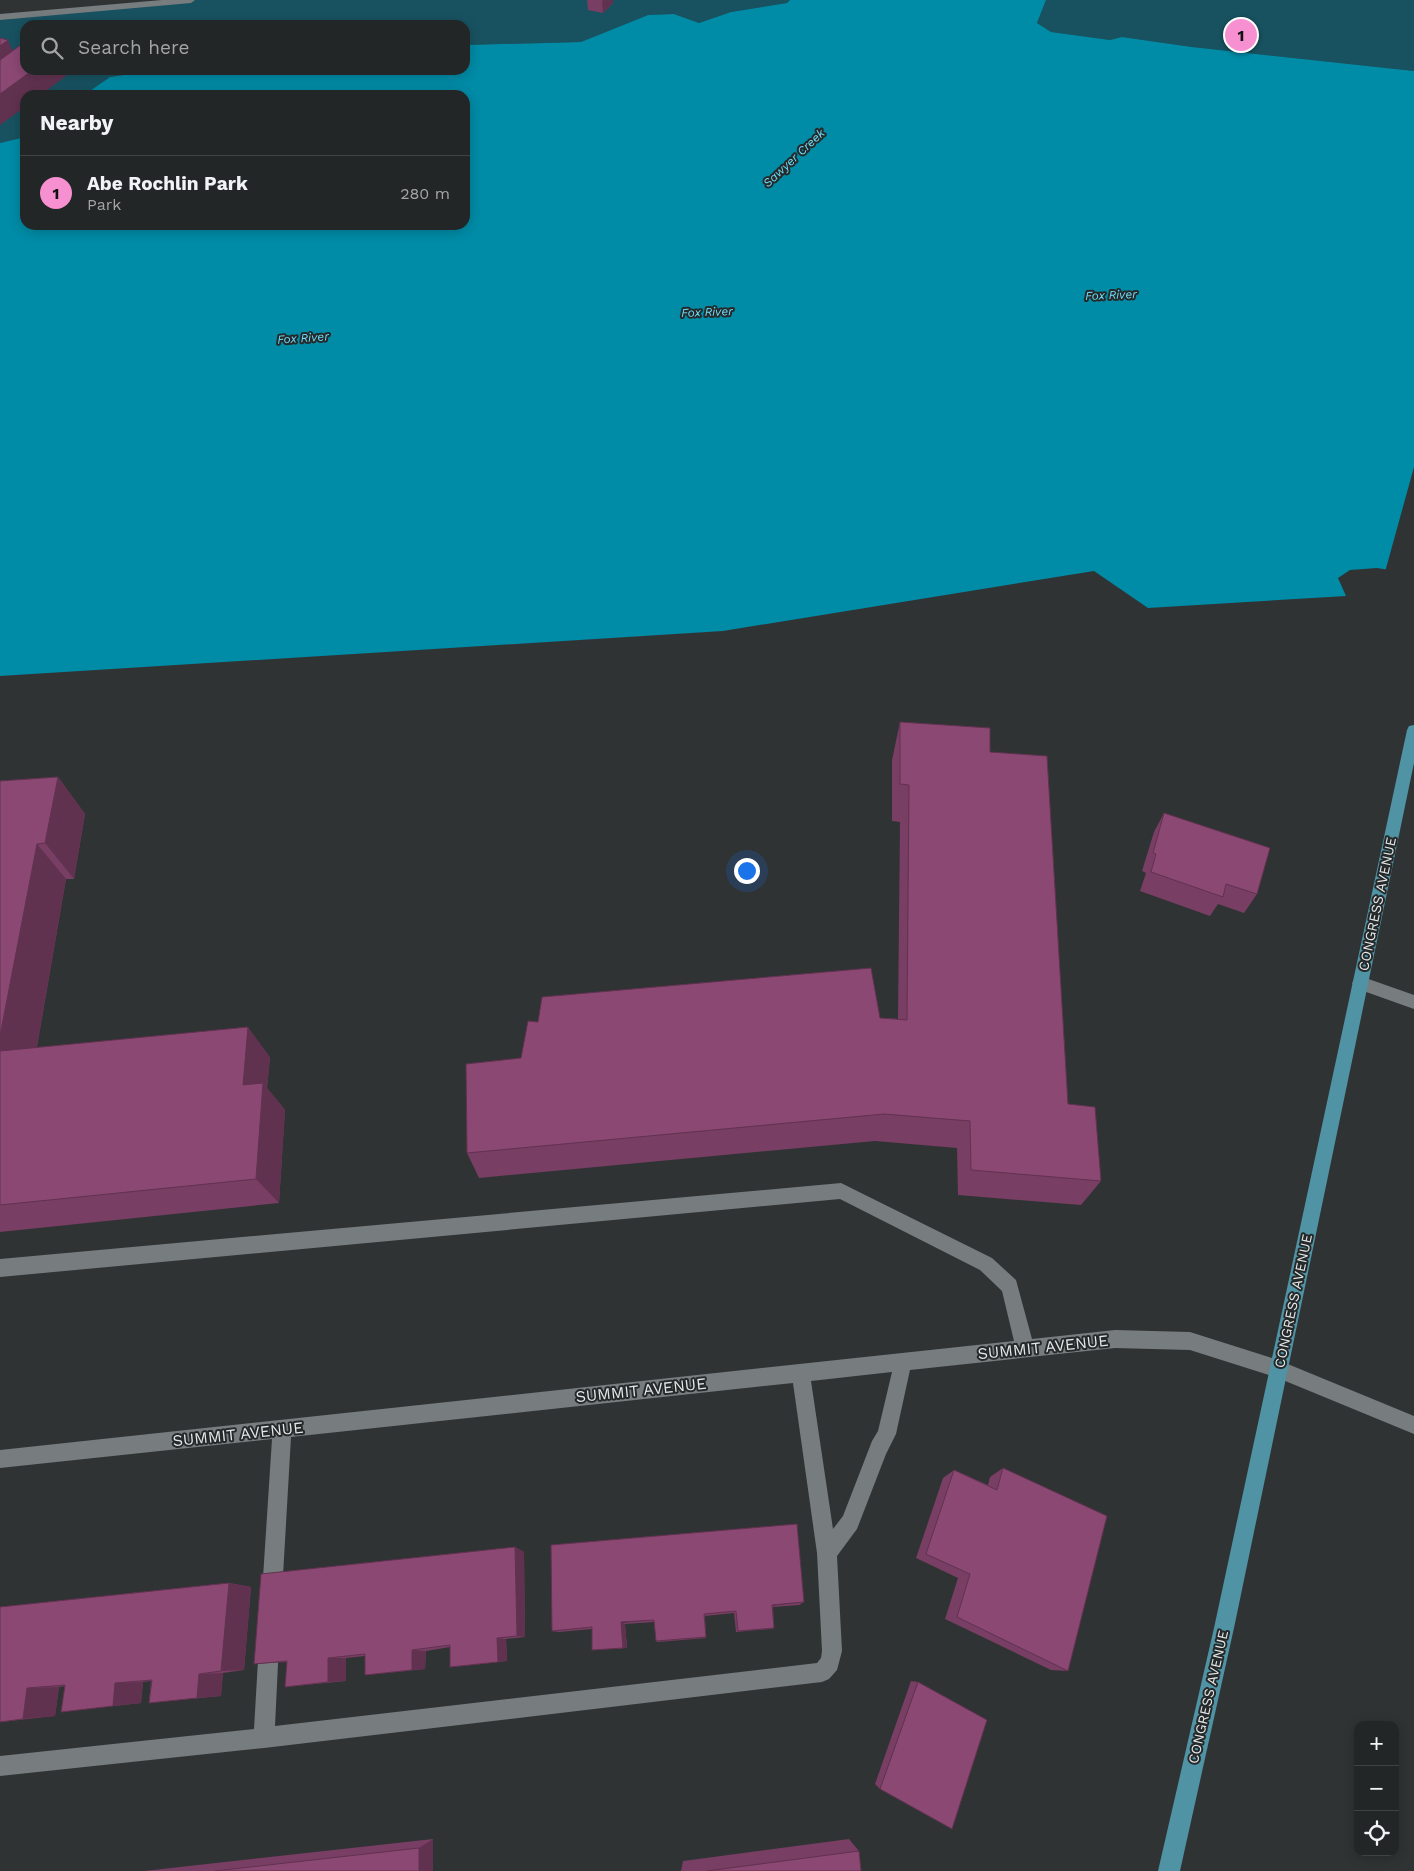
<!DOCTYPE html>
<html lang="en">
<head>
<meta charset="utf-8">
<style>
	:root { --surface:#232627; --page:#2f3233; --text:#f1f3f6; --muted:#a3a5a7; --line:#404344; --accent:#f690d0 }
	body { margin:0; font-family:"Work Sans",sans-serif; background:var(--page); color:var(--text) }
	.controls { position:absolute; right:15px; bottom:15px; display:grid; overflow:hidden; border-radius:10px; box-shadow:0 2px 12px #0003 }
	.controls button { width:45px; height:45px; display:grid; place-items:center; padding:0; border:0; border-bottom:1px solid var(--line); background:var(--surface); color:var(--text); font:25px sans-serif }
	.you { position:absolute; left:746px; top:870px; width:18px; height:18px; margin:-12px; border:4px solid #fff; border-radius:50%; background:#1a73e8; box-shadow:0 0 0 8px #1a73e833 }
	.badge { display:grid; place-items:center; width:32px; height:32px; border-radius:50%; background:var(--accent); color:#111; font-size:16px; font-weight:700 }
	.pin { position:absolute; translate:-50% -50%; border:2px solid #fff; box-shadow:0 1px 5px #0006 }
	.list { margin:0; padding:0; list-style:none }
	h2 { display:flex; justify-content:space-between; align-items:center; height:65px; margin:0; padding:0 20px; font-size:21px }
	h2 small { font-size:16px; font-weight:400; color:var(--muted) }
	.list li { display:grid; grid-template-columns:32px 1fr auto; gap:15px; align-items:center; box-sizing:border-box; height:75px; padding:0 20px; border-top:1px solid var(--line) }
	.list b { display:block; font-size:19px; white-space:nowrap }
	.list p { margin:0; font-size:16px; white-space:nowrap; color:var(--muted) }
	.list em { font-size:16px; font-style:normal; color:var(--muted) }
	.icon { flex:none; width:28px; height:28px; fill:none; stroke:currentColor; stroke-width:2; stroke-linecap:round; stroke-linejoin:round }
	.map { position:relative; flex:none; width:1414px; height:1871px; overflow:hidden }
	.search { position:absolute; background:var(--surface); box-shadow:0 2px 12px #0003; left:20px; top:20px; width:450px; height:55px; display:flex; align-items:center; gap:12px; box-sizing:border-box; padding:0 18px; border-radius:15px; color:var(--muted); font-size:19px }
	.panel { position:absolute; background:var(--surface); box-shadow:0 2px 12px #0003; left:20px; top:90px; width:450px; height:140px; border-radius:15px }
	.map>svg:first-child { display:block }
	.green { fill:#185261 }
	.water { fill:#008ba6 }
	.pier { fill:#2f3334 }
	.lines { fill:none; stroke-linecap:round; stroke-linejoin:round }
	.minor { fill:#777c7e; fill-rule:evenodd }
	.major { fill:#4f93a4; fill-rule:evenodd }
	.wall { fill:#783e63 }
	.shaded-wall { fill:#613250 }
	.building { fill:#8b4873; stroke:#613250 }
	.labels { text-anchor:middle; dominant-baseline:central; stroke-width:4; stroke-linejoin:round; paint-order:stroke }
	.far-water-label { font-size:12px; font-style:italic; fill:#6edcf9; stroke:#25292a }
	.street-label { font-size:14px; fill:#e5e8e9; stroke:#25292a }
	.near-street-label { font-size:16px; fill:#e5e8e9; stroke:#25292a }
</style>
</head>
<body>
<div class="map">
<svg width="1414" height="1871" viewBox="0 0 1414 1871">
	<rect width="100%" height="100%" fill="#2f3334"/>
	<!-- green -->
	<g class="green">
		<polygon points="191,0 790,0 787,3 731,12 699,23 674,14 648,15 581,42 465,45 465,25 25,25 25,70 156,70 110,77 84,95 25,95 25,137 0,143 0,17"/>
		<polygon points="1046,0 1414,0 1414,71 1192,47 1122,37 1110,40 1051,32 1037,23"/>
	</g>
	<!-- water -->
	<polygon class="water" points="790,0 1046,0 1037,23 1051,32 1110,40 1122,37 1192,47 1414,71 1414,574 1377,568 1350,570 1338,578 1346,596 1148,608 1094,571 723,631 0,676 0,143 25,137 25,225 465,225 465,95 84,95 110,77 156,70 465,70 465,45 581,42 648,15 674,14 699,23 731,12 787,3"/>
	<!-- pier -->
	<polygon class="pier" points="1414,467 1414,577 1385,572"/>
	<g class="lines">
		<!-- minor -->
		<g class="minor">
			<polygon points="162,0 195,0 191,3 0,20 0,14"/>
			<polygon points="1360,976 1414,995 1414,1009 1355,988 1352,983 1355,978"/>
			<path d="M841,1183L992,1258L1016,1280L1032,1339L1115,1330L1190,1332L1278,1360L1414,1416V1434L1278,1378L1190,1350L1115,1348L910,1370L896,1434L886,1454L857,1529L837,1556L842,1651L837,1670L829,1679L822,1682L264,1748L0,1776V1756L254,1729L259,1643L262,1636L269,1633L276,1636L279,1643L275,1726L817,1663L821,1658L822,1651L817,1553L793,1383L291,1437L282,1593L279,1600L272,1603L265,1600L262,1593L272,1439L0,1468V1450L1014,1341L1002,1291L980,1270L840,1199L0,1277V1259ZM892,1372L878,1431L872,1441L843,1516L833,1529L811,1381Z"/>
		</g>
		<!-- major -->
		<polygon class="major" points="1414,725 1414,763 1234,1628 1180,1871 1158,1871 1214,1628 1407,730 1409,726"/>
	</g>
	<!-- wall -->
	<g class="wall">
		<polygon points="587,0 613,0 613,3 603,13 588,10"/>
		<polygon points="900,722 990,752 1068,1104 1101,1181 1081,1205 958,1195 957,1148 875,1141 479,1178 467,1153 521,1058 538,1022 880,1018 898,1019 900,822 892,821 892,760"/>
		<polygon points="58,777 85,814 74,879 66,879 37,1047 270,1057 267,1088 285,1110 279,1203 0,1232 0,781"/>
		<polygon points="1164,813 1257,894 1244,913 1218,904 1210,916 1140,891 1146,873 1142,871 1154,832"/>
		<polygon points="1003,1468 1068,1671 1051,1670 945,1619 958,1578 916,1558 943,1478 954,1470 988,1485 990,1477"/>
		<polygon points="515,1547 524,1552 525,1637 506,1639 507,1661 462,1666 450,1667 450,1647 426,1651 425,1669 365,1675 365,1656 346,1658 346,1681 285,1687 287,1662 254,1664"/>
		<polygon points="229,1583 251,1587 244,1670 223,1673 221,1696 149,1703 151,1681 143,1682 141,1703 61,1712 65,1686 59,1687 55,1716 0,1722 0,1607"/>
		<polygon points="804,1602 799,1605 773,1607 774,1628 771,1629 736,1632 734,1613 705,1616 706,1638 658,1642 656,1641 654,1622 625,1624 627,1648 592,1650 592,1629 559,1632 552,1631"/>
		<polygon points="911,1681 918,1682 880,1789 875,1784"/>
		<polygon points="433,1839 433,1871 144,1871"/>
		<polygon points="849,1839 859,1851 861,1871 681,1871 683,1861"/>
	</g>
	<!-- shaded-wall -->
	<g class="shaded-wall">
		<polygon points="604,0 613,0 613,3 603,13 602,1"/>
		<polygon points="8,40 18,64 0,77 0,46"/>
		<polygon points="33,70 65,70 67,75 41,95 25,95 25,107 0,125 0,94"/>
		<polygon points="58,777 85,814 74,879 45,843"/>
		<polygon points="37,844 66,879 31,1080 0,1054 0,1036"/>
		<polygon points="248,1027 270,1057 267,1088 285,1110 279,1203 256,1179 243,1085"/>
		<polygon points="515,1547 524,1552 525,1637 517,1636"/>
		<polygon points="229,1583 251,1587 244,1670 221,1671"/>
		<polygon points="621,1622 625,1624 627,1648 623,1648"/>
		<polygon points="497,1638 506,1639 507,1661 498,1662"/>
		<polygon points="412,1650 426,1651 425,1669 412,1670"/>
		<polygon points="328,1658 346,1658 346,1681 328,1682"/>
		<polygon points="223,1673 221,1696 197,1698 199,1674"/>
		<polygon points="143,1682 141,1703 113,1706 115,1683"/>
		<polygon points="59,1687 55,1716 23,1719 27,1688"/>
		<polygon points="433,1839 433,1871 419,1871 419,1848"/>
	</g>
	<!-- building -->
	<g class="building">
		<polygon points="0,38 8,40 0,46"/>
		<polygon points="22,44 25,45 25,70 33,70 0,94 0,60"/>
		<polygon points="900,722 990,728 990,752 1047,756 1068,1104 1095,1107 1101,1181 971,1170 970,1121 884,1114 467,1153 466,1064 521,1058 528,1021 538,1022 542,997 871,968 880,1018 907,1020 909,785 900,784"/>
		<polygon points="58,777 45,843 37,844 0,1036 0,781"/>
		<polygon points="1164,813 1270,848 1257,894 1226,884 1223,897 1151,872 1156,854 1153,853"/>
		<polygon points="248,1027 243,1085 263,1083 256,1179 0,1205 0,1051"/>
		<polygon points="1003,1468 1107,1516 1068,1671 957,1617 970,1574 926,1554 954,1470 997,1490"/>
		<polygon points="797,1524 804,1602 772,1605 774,1628 738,1631 736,1611 704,1614 706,1637 656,1641 654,1620 621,1622 623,1648 592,1650 592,1627 552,1631 551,1545"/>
		<polygon points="515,1547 517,1636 497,1638 498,1662 450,1667 450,1645 412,1650 412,1670 365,1675 365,1654 328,1658 328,1682 285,1687 287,1661 254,1664 261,1574"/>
		<polygon points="229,1583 221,1671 199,1674 197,1698 149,1703 152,1680 115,1683 113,1706 61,1712 65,1685 27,1688 23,1719 0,1722 0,1607"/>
		<polygon points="918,1682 987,1720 952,1829 880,1789"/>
		<polygon points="419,1848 419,1871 215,1871"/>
		<polygon points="859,1851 861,1871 707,1871"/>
	</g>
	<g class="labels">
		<!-- far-water labels -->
		<g class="far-water-label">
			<text transform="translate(794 158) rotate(-43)">Sawyer Creek</text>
			<text transform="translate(1111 295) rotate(-2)">Fox River</text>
			<text transform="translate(707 312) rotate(-2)">Fox River</text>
			<text transform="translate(303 338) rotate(-4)">Fox River</text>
		</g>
		<!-- street labels -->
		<g class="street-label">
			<text transform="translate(1377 904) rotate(-78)">CONGRESS AVENUE</text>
			<text transform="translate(1293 1301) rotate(-78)">CONGRESS AVENUE</text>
			<text transform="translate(1208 1697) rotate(-77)">CONGRESS AVENUE</text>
		</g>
		<!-- near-street labels -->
		<g class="near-street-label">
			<text transform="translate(1043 1347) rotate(-6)">SUMMIT AVENUE</text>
			<text transform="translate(641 1390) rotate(-6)">SUMMIT AVENUE</text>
			<text transform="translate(238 1434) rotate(-6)">SUMMIT AVENUE</text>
		</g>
	</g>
</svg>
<div class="controls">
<button>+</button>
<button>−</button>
<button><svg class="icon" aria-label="locate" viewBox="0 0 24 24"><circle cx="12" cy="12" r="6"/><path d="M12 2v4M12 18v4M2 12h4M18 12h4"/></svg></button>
</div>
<div class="you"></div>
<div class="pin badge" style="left:1241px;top:35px">1</div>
<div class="search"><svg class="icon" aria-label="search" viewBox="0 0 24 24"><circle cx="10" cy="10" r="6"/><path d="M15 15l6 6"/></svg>Search here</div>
<section class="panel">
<h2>Nearby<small></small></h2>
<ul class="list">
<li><span class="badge">1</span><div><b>Abe Rochlin Park</b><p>Park</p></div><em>280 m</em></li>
</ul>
</section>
</div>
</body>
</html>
